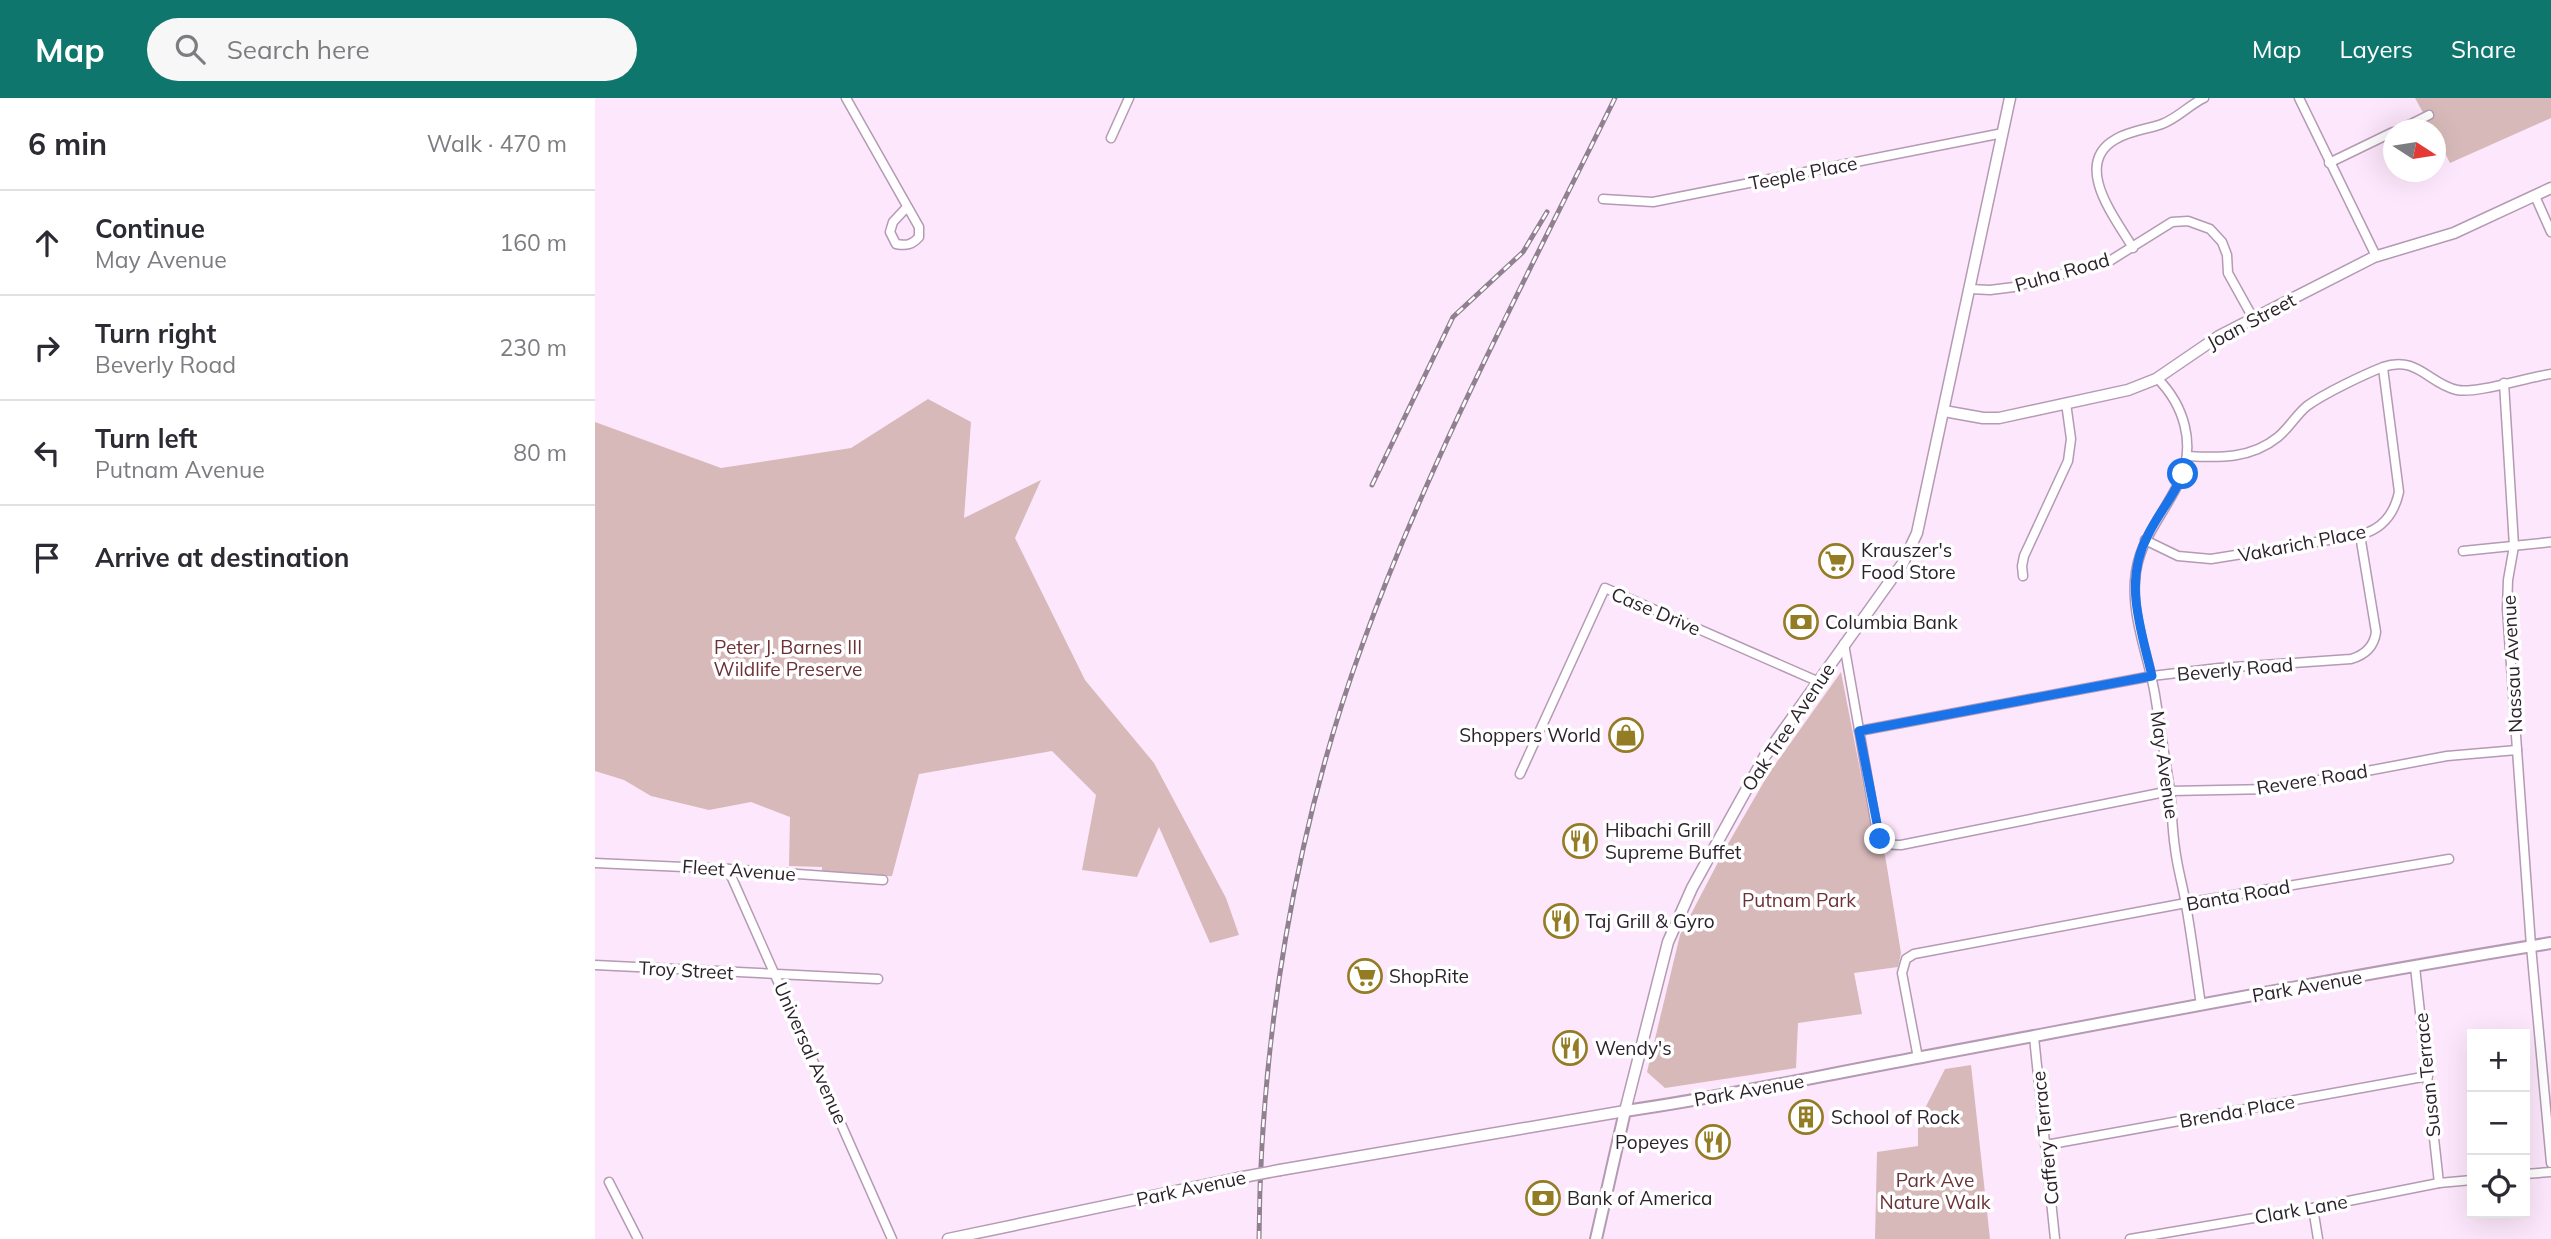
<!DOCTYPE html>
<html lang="en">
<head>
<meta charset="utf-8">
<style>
	:root { --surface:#fff; --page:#f7f7f7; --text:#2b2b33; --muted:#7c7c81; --line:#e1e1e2; --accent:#0f766e }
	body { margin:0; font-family:Mulish,sans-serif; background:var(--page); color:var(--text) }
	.controls { position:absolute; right:21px; bottom:21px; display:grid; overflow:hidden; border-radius:0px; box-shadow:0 7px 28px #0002 }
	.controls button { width:63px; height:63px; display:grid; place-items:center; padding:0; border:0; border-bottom:2px solid var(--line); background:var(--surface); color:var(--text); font:35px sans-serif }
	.compass { position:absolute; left:1788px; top:21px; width:63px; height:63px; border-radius:50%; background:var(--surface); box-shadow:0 7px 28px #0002; rotate:102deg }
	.stop { position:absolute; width:21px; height:21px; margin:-16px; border:5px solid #1a73e8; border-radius:50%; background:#fff }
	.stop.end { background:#1a73e8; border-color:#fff; box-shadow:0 2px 7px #0008 }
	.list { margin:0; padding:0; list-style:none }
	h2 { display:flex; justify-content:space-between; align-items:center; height:91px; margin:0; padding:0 28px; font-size:30px }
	h2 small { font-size:23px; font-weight:400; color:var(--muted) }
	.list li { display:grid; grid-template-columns:46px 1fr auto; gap:21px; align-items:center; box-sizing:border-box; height:105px; padding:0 28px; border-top:2px solid var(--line) }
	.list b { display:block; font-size:26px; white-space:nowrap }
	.list p { margin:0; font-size:23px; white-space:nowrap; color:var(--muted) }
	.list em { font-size:23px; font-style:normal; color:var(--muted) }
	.icon { flex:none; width:38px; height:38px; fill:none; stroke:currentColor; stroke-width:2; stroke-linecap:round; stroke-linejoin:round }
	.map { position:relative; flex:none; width:1956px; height:1141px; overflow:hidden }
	header { display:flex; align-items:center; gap:42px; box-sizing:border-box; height:98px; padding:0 35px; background:var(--accent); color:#fff }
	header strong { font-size:33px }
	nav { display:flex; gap:38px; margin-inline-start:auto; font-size:24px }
	.search { width:490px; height:63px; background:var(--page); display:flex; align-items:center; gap:18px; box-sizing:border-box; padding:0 24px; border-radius:38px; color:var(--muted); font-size:26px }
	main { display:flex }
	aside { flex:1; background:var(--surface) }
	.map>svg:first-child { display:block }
	.green { fill:#d7b9b9 }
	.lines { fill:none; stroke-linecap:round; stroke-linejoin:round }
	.minor-casing { stroke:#b49ab3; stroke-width:11 }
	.tertiary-casing { stroke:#b49ab3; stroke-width:13 }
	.secondary-casing { stroke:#b49ab3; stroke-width:14 }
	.minor { stroke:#fff; stroke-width:8 }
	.tertiary { stroke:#fff; stroke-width:10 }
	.secondary { stroke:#fff; stroke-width:10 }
	.rail-casing { stroke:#918190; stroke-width:5 }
	.rail { stroke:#fff; stroke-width:2.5; stroke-dasharray:8; stroke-linecap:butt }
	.tertiary-bridge-casing { stroke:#b49ab3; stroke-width:13; stroke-linecap:butt }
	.tertiary-bridge { stroke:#fff; stroke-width:10 }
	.route { stroke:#1a73e8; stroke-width:9 }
	.labels { text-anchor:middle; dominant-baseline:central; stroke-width:7; stroke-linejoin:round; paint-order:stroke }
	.street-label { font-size:19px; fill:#2c222c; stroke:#fff }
	.poi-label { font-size:19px; fill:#2c222c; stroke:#fff; text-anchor:start }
	.park-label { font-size:19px; fill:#6c3135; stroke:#fff }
</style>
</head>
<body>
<header>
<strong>Map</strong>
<div class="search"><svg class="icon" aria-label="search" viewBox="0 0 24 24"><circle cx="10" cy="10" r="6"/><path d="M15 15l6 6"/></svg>Search here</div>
<nav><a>Map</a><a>Layers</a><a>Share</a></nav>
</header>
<main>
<aside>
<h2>6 min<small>Walk · 470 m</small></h2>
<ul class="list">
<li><svg class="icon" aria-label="ahead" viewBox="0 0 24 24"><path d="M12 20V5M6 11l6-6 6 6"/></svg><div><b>Continue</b><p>May Avenue</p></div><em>160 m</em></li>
<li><svg class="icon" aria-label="right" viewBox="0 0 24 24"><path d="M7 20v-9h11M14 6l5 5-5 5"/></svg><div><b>Turn right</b><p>Beverly Road</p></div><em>230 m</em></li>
<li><svg class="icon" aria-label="left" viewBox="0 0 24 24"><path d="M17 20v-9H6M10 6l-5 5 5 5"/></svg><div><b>Turn left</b><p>Putnam Avenue</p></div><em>80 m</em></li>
<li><svg class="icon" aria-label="arrive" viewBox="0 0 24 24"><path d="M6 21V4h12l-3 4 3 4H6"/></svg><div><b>Arrive at destination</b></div></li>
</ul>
</aside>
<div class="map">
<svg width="1956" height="1141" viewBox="0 0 1956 1141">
	<rect width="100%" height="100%" fill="#fde7fc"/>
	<!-- green -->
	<g class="green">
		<polygon points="1820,0 1956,0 1956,20 1855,65 1841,38 1840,32 1837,31"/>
		<polygon points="333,301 376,324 369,420 446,382 420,440 490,582 559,665 631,800 644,837 615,845 564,729 542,779 487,772 501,697 457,653 324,676 297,778 227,780 227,769 194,768 195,719 156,704 114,712 56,698 29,682 0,673 0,324 126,370 256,350"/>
		<polygon points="1246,574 1279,744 1290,757 1306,855 1303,869 1259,875 1267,916 1203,925 1201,970 1070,990 1052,974 1085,837 1130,751 1174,675"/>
		<polygon points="1376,967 1395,1141 1280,1141 1282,1054 1323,1048 1323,1024 1350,971"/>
	</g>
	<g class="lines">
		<!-- minor casing -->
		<g class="minor-casing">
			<g id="minor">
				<path d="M251,0L324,129V139C317,147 311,148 301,146L295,134L298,124L312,109"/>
				<polyline points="1704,0 1781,158"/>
				<polyline points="1804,32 1834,17"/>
				<polyline points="516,40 534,0"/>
				<polyline points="1734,65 1798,34"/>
				<polyline points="1940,98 1956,134"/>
				<polyline points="1008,101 1058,104 1408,35"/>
				<path d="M1538,150C1521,121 1476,66 1521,41C1534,33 1553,31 1567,26C1583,20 1594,7 1609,0"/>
				<polyline points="1375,191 1395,192 1419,189 1513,164 1577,124 1593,123 1615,131 1627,144 1632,157 1633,175 1658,220"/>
				<path d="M1562,280C1589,307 1601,346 1585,382C1569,417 1542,443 1540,483C1537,521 1554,560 1560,597C1565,629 1570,660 1575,692C1577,711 1577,731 1580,750C1582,769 1588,788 1591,807C1597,841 1601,874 1606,907"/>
				<polyline points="1909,285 1919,448 1913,482 1912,511 1936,848 1956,1065"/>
				<path d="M1592,358C1624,360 1656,361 1683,339C1694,330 1701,317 1712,308C1730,295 1768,277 1788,269C1822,257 1834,286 1862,292C1881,296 1933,279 1956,276"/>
				<path d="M1550,442L1583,458L1616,461L1765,437C1787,431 1799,417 1804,394L1788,270"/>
				<polyline points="1868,453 1956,444"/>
				<polyline points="1428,478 1427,468 1429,458 1473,363 1476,341 1471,305"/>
				<path d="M1249,546L1282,734C1287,747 1294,747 1306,747L1575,693L1676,691L1852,658L1922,652"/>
				<path d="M1264,633L1557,578L1624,570L1756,561C1770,557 1779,549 1781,534L1765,437"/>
				<polyline points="925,676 1010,490 1222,583"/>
				<polyline points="0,765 133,771 288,782"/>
				<polyline points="133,771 297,1141"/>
				<polyline points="0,867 283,881"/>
				<polyline points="1820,869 1844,1085"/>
				<polyline points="1439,939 1460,1141"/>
				<polyline points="1323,960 1307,875 1311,861 1319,856 1591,805 1854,761"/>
				<polyline points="1451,1047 1833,978"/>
				<polyline points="1930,1076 1956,1074"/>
				<polyline points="14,1084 43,1141"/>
				<polyline points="1718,1110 1723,1141"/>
				<polyline points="1535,1141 1718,1110 1844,1085 1877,1082"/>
			</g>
		</g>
		<!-- tertiary casing -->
		<g class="tertiary-casing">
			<g id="tertiary">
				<polyline points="1349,313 1388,320 1404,320 1533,292 1561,281 1624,238 1779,159 1859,135 1956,90"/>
				<polyline points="685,1072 1030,1013 1073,844 1097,790 1170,658 1308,465 1322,435 1415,0"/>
				<polyline points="353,1141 643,1080"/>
			</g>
		</g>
		<!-- secondary casing -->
		<g class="secondary-casing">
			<path id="secondary" d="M1001,1141L1030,1013C1130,999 1228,977 1327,959C1536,920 1746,879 1956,845"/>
		</g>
		<!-- minor -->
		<use href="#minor" class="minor"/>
		<!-- tertiary -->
		<use href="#tertiary" class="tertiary"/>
		<!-- secondary -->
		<use href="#secondary" class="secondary"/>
		<!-- rail casing -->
		<g class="rail-casing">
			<g id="rail">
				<polyline points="777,387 858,219 928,154 952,114"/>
				<path d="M664,1141C665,944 700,730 768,545C836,357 932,179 1020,0"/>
			</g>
		</g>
		<!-- rail -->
		<use href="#rail" class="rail"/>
		<!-- tertiary-bridge casing -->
		<g class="tertiary-bridge-casing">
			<polyline id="tertiary-bridge" points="643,1080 685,1072"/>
		</g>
		<!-- tertiary-bridge -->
		<use href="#tertiary-bridge" class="tertiary-bridge"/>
	</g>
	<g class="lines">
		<!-- route -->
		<path class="route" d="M1285,741L1264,633L1557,578C1546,531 1528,483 1553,437C1563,416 1579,398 1588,376"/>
	</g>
	<!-- icons -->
	<defs>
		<g id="supermarket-ring" transform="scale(1.75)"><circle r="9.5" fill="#fff" stroke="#937c23" stroke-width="1.5"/><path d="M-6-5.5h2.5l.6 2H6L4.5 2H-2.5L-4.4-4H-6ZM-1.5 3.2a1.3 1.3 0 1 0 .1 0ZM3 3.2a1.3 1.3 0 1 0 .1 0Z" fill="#937c23"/></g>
		<g id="bank-ring" transform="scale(1.75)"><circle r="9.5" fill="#fff" stroke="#937c23" stroke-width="1.5"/><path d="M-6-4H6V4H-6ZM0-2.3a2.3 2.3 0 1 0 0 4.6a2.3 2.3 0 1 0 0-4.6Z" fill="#937c23"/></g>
		<g id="shop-ring" transform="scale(1.75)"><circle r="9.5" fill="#fff" stroke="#937c23" stroke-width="1.5"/><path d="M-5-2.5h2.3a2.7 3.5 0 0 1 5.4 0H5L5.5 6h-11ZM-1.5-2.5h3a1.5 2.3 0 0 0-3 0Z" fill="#937c23"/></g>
		<g id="restaurant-ring" transform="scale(1.75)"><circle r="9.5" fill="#fff" stroke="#937c23" stroke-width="1.5"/><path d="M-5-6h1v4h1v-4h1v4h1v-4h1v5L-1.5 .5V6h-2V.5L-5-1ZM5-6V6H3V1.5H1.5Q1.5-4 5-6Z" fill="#937c23"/></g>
		<g id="building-ring" transform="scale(1.75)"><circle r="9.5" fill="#fff" stroke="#937c23" stroke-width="1.5"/><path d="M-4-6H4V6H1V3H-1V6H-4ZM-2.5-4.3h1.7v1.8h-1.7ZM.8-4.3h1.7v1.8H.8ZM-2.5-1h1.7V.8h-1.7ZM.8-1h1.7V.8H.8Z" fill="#937c23"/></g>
	</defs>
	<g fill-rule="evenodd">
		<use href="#supermarket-ring" x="1241" y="463"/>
		<use href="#bank-ring" x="1206" y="524"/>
		<use href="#shop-ring" x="1031" y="637"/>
		<use href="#restaurant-ring" x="985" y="743"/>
		<use href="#restaurant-ring" x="966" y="823"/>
		<use href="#supermarket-ring" x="770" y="878"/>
		<use href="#restaurant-ring" x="975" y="950"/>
		<use href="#building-ring" x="1211" y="1019"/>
		<use href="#restaurant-ring" x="1118" y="1044"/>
		<use href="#bank-ring" x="948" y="1100"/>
	</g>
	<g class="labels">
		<!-- street labels -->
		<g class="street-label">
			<text transform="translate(1208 75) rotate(-11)">Teeple Place</text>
			<text transform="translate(1467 174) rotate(-16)">Puha Road</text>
			<text transform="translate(1656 223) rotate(-28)">Joan Street</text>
			<text transform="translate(1707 445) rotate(-11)">Vakarich Place</text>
			<text transform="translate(1061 513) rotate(23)">Case Drive</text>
			<text transform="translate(1917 566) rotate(-93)">Nassau Avenue</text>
			<text transform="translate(1640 571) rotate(-5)">Beverly Road</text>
			<text transform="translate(1193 629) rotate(-56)">Oak Tree Avenue</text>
			<text transform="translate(1570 667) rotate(82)">May Avenue</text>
			<text transform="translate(1717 681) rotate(-9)">Revere Road</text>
			<text transform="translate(144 772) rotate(4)">Fleet Avenue</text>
			<text transform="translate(1643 797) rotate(-10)">Banta Road</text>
			<text transform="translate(91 872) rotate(3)">Troy Street</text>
			<text transform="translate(1712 888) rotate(-10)">Park Avenue</text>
			<text transform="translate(216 955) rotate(66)">Universal Avenue</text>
			<text transform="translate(1832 977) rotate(-96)">Susan Terrace</text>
			<text transform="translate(1154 992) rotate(-10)">Park Avenue</text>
			<text transform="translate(1642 1013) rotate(-10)">Brenda Place</text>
			<text transform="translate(1450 1040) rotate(-96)">Caffery Terrace</text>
			<text transform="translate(596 1090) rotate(-12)">Park Avenue</text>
			<text transform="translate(1706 1111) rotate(-10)">Clark Lane</text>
		</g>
		<!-- poi labels -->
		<g class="poi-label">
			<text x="1266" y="452">Krauszer's<tspan x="1266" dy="22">Food Store</tspan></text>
			<text x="1230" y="524">Columbia Bank</text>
			<text x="1006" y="637" text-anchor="end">Shoppers World</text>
			<text x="1010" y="732">Hibachi Grill<tspan x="1010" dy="22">Supreme Buffet</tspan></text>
			<text x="990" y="823">Taj Grill &amp; Gyro</text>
			<text x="794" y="878">ShopRite</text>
			<text x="1000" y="950">Wendy's</text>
			<text x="1236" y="1019">School of Rock</text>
			<text x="1094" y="1044" text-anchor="end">Popeyes</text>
			<text x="972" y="1100">Bank of America</text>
		</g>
		<!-- park labels -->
		<g class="park-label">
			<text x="193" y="549">Peter J. Barnes III<tspan x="193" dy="22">Wildlife Preserve</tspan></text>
			<text x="1204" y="802">Putnam Park</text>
			<text x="1340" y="1082">Park Ave<tspan x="1340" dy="22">Nature Walk</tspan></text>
		</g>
	</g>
</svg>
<div class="controls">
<button>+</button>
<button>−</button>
<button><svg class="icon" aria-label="locate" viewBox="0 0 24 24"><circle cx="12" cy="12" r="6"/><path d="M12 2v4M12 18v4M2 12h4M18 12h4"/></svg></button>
</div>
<svg class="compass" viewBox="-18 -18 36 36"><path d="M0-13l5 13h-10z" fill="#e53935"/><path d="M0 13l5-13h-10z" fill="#7c7c81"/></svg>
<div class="stop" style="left:1588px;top:376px"></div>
<div class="stop end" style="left:1285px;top:741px"></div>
</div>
</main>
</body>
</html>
